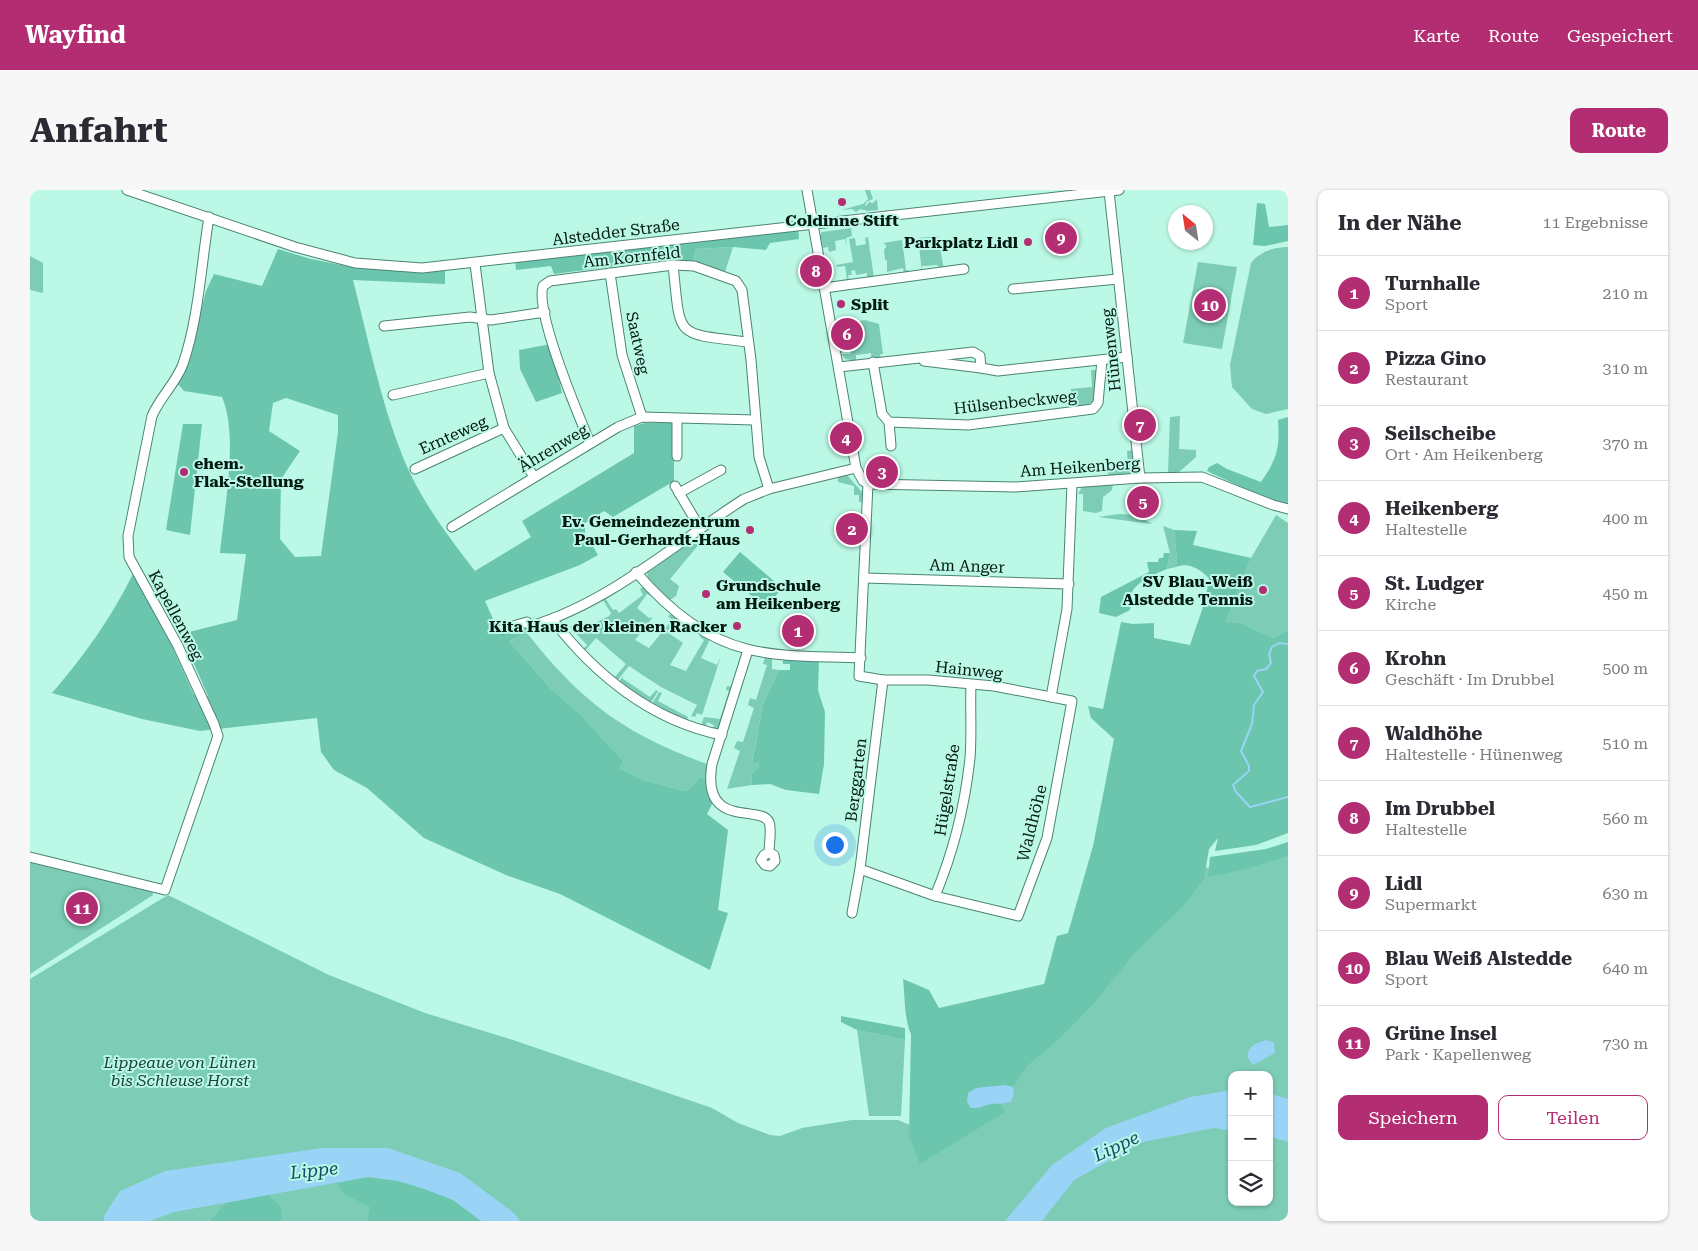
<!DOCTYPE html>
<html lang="de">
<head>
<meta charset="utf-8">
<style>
	:root { --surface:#fff; --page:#f7f7f7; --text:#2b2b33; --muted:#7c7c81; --line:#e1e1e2; --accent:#b32d72 }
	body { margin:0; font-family:"Roboto Serif",serif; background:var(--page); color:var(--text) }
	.controls { position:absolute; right:15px; bottom:15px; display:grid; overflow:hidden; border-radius:10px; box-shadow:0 1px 4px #0004 }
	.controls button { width:45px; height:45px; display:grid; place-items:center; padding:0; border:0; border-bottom:1px solid var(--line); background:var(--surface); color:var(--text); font:25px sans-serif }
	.compass { position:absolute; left:1138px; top:15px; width:45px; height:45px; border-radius:50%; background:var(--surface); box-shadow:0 1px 4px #0004; rotate:330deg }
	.you { position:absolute; left:804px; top:654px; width:18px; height:18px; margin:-12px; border:4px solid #fff; border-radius:50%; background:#1a73e8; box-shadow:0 0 0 8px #1a73e833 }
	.badge { display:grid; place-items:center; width:32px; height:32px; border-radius:50%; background:var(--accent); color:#fff; font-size:16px; font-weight:700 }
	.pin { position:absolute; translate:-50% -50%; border:2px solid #fff; box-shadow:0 1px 5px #0006 }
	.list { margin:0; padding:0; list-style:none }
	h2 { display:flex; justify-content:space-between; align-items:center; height:65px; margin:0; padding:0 20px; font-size:21px }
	h2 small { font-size:16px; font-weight:400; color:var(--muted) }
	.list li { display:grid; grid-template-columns:32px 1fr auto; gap:15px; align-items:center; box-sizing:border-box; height:75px; padding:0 20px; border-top:1px solid var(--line) }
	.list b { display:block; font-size:19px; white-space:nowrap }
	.list p { margin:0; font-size:16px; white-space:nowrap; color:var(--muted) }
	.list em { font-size:16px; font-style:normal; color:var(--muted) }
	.actions { display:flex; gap:10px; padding:15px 20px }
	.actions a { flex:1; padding:11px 0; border:1px solid var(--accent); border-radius:10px; text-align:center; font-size:18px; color:var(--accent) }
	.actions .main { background:var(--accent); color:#fff }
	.icon { flex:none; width:28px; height:28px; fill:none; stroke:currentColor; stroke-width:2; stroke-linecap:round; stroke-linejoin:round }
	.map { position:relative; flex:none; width:1258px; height:1031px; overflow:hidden; border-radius:10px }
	header { display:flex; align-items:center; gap:30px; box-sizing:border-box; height:70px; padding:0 25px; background:var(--accent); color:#fff }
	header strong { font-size:24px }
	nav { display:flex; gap:28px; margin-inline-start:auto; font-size:18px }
	.intro { display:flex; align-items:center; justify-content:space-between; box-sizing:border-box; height:120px; padding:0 30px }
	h1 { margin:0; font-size:35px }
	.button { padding:12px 22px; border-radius:10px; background:var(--accent); color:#fff; font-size:18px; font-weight:700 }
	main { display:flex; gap:30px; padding:0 30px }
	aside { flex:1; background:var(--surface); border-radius:10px; box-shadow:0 1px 4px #0004 }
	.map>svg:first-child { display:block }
	.green { fill:#7dccb6; fill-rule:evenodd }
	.forest { fill:#6bc6ad; fill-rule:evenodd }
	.water { fill:#99d4f6 }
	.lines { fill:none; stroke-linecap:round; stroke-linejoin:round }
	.stream { stroke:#99d4f6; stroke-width:2 }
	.minor-casing { stroke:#4b8474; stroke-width:11 }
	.minor { stroke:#fff; stroke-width:9 }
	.poi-dot { fill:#b32d72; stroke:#bbf8e5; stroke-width:2 }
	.labels { text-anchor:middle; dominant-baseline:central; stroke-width:4; stroke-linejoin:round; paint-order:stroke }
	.poi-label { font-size:16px; font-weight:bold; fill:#021913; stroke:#bbf8e5; text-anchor:end }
	.street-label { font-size:16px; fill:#021913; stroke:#bbf8e5 }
	.park-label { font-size:16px; font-style:italic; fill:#194338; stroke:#bbf8e5 }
	.water-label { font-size:18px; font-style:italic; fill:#0f4d69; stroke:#bbf8e5 }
</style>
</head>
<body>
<header>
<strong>Wayfind</strong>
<nav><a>Karte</a><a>Route</a><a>Gespeichert</a></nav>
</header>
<div class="intro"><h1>Anfahrt</h1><a class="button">Route</a></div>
<main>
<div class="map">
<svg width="1258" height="1031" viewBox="0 0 1258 1031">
	<rect width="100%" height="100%" fill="#bbf8e5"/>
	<!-- green -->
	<g class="green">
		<polygon points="835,0 840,0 843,9 836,12 835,17 839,12 843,13 847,9 848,20 838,21 830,19 826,22 822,19 811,20 833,14 838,9"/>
		<polygon points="821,38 822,46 816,48 817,55 815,49 805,51 806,60 799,62 798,57 793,58 790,46 792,42"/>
		<polygon points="908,46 914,80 909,79 908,75 892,76 892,82 888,48"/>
		<polygon points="838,47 844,88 837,89 837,83 826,85 825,80 821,81 822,85 818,85 819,91 812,92 812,90 817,89 815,76 807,77 806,75 823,72 819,49 825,48 826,56 836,54 835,48"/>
		<polygon points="872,50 876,80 878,80 879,83 874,84 873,78 857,82 857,70 855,70 854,59 856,58 856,55 853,53"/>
		<polygon points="703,57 694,85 664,76 665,59"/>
		<path d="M1258,57V219L1236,224L1222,219L1202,197L1200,175L1221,73C1229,62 1244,57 1258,57Z"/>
		<polygon points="0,66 13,73 13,103 0,100"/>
		<polygon points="1168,72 1207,77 1192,159 1153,153"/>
		<polygon points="835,130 849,134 853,164 850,164 851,168 842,169 841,163 826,165 826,171 815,169 811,164 821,164 820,159 811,163 809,150 811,149 813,157 828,155 824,132"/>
		<polygon points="1061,180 1067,180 1064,214 1043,220 1041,199 1062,197"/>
		<polygon points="1150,226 1149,259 1166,260 1166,267 1148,283 1138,283 1140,227"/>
		<polygon points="1102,260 1104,279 1102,283 1078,286 1078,278 1098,276 1097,261"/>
		<polygon points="816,284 832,302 832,312 829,312 829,305 824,305 824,296 808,292 808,287"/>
		<polygon points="1083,295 1082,300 1073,307 1072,321 1066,323 1053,321 1053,304 1048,304 1052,297"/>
		<polygon points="1089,324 1107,325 1122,334 1068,327"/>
		<polygon points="1246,325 1258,333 1258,440 1243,448 1213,434 1196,431 1221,368"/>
		<polygon points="1133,336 1144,340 1147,370 1146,377 1137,379 1140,363"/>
		<polygon points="665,349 670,353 640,389 649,396 646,406 640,410 618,388 617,383"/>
		<polygon points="613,397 622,406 617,404 607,418 619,428 623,427 605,450 619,458 642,430 638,426 641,424 650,431 648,433 644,431 637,442 653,453 640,475 656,481 674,450 670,447 671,444 680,449 671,468 687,475 691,466 672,525 667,523 665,527 661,526 667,515 631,497 599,476 587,491 584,488 596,474 566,448 554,462 552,460 557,455 540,437 543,435 547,442 579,426 581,423 573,410 575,408 583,420 586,419 589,423 613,405 610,399"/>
		<path d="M497,443C551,512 595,544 677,574L676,589L669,587L663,596L655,601L613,590L589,578L594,572L549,523L520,498L479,451Z"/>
		<polygon points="735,467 742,467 742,479 749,480 733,514 722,572 728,572 729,577 721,584 722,595 697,599 710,561 704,558 707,551 713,552 724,518 718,515 720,508 726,510 737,475 733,474"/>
		<polygon points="594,484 592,488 620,507 626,500 628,501 621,513 589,492"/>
		<polygon points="697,496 703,497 689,539 682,540 684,535 677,532 675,538 671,536 674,527 690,529 699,501 696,500"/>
		<polygon points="629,502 632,503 628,511 658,527 657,531 622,514"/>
		<path d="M1258,663V1031H0V789L138,705L299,785L395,823L480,849L682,918L708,933L740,945L750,946L772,938L822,930H868L880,935L969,836L1171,679ZM1202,885H1239V1012H1202Z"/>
		<polygon points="0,669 122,699 123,705 0,784"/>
		<polygon points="827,840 875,850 871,926 839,926"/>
	</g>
	<!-- forest -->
	<g class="forest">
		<polygon points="1227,13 1235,14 1239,37 1258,35 1258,51 1235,56 1223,55"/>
		<polygon points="768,37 769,49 740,53 736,60 703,57 665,59 664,76 623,71 524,84 521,76 486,80 485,69"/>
		<path d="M248,59L281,69L332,79L415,77V94L323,90C338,148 350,209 372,265C389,308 417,345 445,381L501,347L492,331L604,263V236L615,233H644V291L583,327L574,321L555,333V343L568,365L550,375L455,411L467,438L475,437L479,442L517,434L479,451L520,498L549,523L594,572L589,578L613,590L655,601L663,596L669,587L676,589L683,612L677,624L698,640L688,720L698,723L680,780L530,704L476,685L394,648L337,598L304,580L291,562L287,528L170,541L112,529L22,503C54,466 81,428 103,384L141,454L164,505L178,506L151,444L207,430L216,364L190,363C194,319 209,246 192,207L154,201L148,194L161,158L176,101L184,84L232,96ZM256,208L308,225V242L291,366L265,367L250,349L251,289L270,261L239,241L243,213Z"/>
		<polygon points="521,154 532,203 506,212 490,179 489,160"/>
		<path d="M1258,227V314L1228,305L1177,281L1179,277L1187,273L1197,279L1231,292C1247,269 1250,258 1248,230Z"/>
		<polygon points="153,234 172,234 160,345 136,340"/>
		<path d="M1144,340L1167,341L1163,355L1221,368L1196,431L1213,434L1243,448L1258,440V643L1226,655L1185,661L1188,648L1179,659L1174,689L1154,715L1103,765L1065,812L1029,849L997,876L983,897L946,898L938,903L949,919C957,915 963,912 972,915L975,922L890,974L879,945L881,844C874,829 875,806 873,789L899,800L909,818L1014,794L1027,746L1038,743L1063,656L1084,549L1061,528L1058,516L1073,519L1091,432L1103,434L1124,433V448L1160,455L1175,411L1179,388C1169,379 1159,372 1146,377L1147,370Z"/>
		<polygon points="710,362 752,398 736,418 693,382"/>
		<path d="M1134,363H1140L1137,379C1125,384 1102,393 1100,408C1100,413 1101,416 1100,420L1086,427L1069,423L1071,407L1119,382L1117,372H1128L1129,368H1133Z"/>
		<polygon points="753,469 789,471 788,500 795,522 794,574 789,604 756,600 740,594 722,595 721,584 729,577 728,572 722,573 733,514 749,480 760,480 760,474 753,474"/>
		<polygon points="1258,652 1258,666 1212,680 1178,687 1180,667 1236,659"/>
		<polygon points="811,826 875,838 875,850 827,840 811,832"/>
		<path d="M338,987C367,991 396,996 422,1010C432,1015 441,1024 451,1031H337L340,1017L313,1003L307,993Z"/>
		<polygon points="239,1005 251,1017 252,1031 180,1031 196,1013"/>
	</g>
	<!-- water -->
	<g class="water">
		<path d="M1236,850L1244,852L1245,863L1223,875L1218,868C1216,856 1227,853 1236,850Z"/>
		<path d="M975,895L983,897L984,904L981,912C973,914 969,913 961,914C953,915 950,919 941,918L937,912L938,903L946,898Z"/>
		<polygon points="1202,900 1202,941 1184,938 1113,952 1044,990 1012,1031 975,1031 1022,975 1076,938 1160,907"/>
		<polygon points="1239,903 1258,909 1258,952 1239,946"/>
		<polygon points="292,958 358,958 430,983 484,1023 490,1031 451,1031 423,1010 397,1000 369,991 338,987 144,1022 120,1031 74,1031 74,1026 90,1001 135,981"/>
	</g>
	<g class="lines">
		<!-- stream -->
		<polyline class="stream" points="1258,454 1249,453 1242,457 1239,464 1241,473 1236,479 1227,481 1224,486 1233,502 1224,515 1222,534 1211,561 1219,576 1219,581 1203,595 1206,602 1220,617 1258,607"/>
		<!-- minor casing -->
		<g class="minor-casing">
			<g id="minor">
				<polyline points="97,0 265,57 325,73 392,78 1089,0"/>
				<polyline points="777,0 826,278 833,291 838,294"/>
				<polyline points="1079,1 1110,288"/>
				<polyline points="445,74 459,183 474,238 504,287"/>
				<path d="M643,75C651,149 643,143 718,152"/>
				<polyline points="580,83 592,165 612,227"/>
				<polyline points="794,98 934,79"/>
				<polyline points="983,99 1088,89"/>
				<polyline points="354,136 440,127 461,130 515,122"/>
				<polyline points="894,171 951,178"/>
				<polyline points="843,172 852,224 859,232 938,235 1063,219 1068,213 1072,170"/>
				<polyline points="809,177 943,162 950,166 951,178 968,181 1097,167"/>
				<polyline points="363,205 459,183"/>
				<polyline points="859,232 861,256"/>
				<path d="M560,253C548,224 505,123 513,96L520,91L643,75L664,76L706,91L712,100L721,170L729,267L739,299"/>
				<polyline points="647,266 647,229"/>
				<polyline points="385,279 474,238"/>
				<polyline points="838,294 985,297 1110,288 1172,287 1243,315 1258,319"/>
				<polyline points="645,296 670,338"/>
				<polyline points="649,303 691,280"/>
				<polyline points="422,337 588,237 612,227 725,230"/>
				<path d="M606,382C635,416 672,448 717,459C751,468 795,466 831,468"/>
				<polyline points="834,388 1039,394"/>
				<path d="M522,429C565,485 622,531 692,545"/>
				<path d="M473,439L497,432L501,436C581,412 645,353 714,309L739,299L826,278"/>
				<path d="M718,460L682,574C671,640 731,614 739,632C742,640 739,654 739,663L734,665L731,670L735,675L740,676L745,671L744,665L739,663"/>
				<polyline points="1021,507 1037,419 1042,294"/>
				<path d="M0,667L135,700L188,546L184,534L148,456L99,367L98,346L122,226C130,207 146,193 153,174C169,127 171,75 179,27"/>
				<polyline points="830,679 905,706 988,726 1017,648 1042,511 964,496 898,490 853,490 829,486 838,294"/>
				<path d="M905,706C923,663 935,615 940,568C942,544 940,519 941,495"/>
				<polyline points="822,723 830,679 853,490"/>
			</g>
		</g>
		<!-- minor -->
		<use href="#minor" class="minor"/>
	</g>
	<!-- markers -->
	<g class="poi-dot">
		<circle cx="812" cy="12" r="5"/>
		<circle cx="998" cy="52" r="5"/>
		<circle cx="811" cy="114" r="5"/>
		<circle cx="154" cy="282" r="5"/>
		<circle cx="720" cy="340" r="5"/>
		<circle cx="1233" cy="400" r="5"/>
		<circle cx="676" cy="404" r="5"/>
		<circle cx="707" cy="436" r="5"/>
	</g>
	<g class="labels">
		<!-- poi labels -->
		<g class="poi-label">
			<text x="812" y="30" text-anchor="middle">Coldinne Stift</text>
			<text x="988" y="52">Parkplatz Lidl</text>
			<text x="821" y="114" text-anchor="start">Split</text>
			<text x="164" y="273" text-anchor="start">ehem.<tspan x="164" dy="18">Flak-Stellung</tspan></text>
			<text x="710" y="331">Ev. Gemeindezentrum<tspan x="710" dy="18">Paul-Gerhardt-Haus</tspan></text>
			<text x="1223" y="391">SV Blau-Weiß<tspan x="1223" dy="18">Alstedde Tennis</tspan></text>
			<text x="686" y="395" text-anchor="start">Grundschule<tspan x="686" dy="18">am Heikenberg</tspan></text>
			<text x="697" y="436">Kita Haus der kleinen Racker</text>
		</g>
		<!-- street labels -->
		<g class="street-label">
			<text transform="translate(586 42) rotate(-7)">Alstedder Straße</text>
			<text transform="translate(602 67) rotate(-6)">Am Kornfeld</text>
			<text transform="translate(608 153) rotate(78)">Saatweg</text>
			<text transform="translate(1081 160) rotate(-96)">Hünenweg</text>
			<text transform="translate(985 212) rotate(-6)">Hülsenbeckweg</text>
			<text transform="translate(423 245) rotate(-24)">Ernteweg</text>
			<text transform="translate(523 258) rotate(-31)">Ährenweg</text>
			<text transform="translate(1050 277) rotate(-4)">Am Heikenberg</text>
			<text transform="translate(937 376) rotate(2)">Am Anger</text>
			<text transform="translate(146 425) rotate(62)">Kapellenweg</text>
			<text transform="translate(939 480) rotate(6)">Hainweg</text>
			<text transform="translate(826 590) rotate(-83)">Berggarten</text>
			<text transform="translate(917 600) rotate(-81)">Hügelstraße</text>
			<text transform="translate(1002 633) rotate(-76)">Waldhöhe</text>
		</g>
		<!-- park labels -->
		<g class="park-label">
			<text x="150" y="872">Lippeaue von Lünen<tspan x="150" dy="18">bis Schleuse Horst</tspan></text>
		</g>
		<!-- water labels -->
		<g class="water-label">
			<text transform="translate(1086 956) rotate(-25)">Lippe</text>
			<text transform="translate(284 980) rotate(-6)">Lippe</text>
		</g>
	</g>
</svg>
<div class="controls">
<button>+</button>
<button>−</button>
<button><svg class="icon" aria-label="layers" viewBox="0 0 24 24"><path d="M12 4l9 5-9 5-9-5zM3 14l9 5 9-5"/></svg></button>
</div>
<svg class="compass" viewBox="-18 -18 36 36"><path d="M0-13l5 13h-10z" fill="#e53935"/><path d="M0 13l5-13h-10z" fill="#7c7c81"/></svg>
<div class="you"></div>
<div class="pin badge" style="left:768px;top:441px">1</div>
<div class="pin badge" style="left:822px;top:339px">2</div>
<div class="pin badge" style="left:852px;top:282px">3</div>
<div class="pin badge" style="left:816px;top:248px">4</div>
<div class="pin badge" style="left:1113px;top:312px">5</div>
<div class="pin badge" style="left:817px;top:144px">6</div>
<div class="pin badge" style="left:1110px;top:235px">7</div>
<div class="pin badge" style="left:786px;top:81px">8</div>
<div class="pin badge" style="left:1031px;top:48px">9</div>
<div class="pin badge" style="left:1180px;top:115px">10</div>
<div class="pin badge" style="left:52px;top:718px">11</div>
</div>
<aside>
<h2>In der Nähe<small>11 Ergebnisse</small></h2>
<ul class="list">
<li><span class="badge">1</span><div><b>Turnhalle</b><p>Sport</p></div><em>210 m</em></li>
<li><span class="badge">2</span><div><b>Pizza Gino</b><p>Restaurant</p></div><em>310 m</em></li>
<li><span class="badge">3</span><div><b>Seilscheibe</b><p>Ort · Am Heikenberg</p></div><em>370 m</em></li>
<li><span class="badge">4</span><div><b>Heikenberg</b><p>Haltestelle</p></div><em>400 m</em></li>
<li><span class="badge">5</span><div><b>St. Ludger</b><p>Kirche</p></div><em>450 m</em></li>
<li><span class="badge">6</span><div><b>Krohn</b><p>Geschäft · Im Drubbel</p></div><em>500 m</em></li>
<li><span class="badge">7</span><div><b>Waldhöhe</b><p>Haltestelle · Hünenweg</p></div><em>510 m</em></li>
<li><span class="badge">8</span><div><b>Im Drubbel</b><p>Haltestelle</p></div><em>560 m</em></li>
<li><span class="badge">9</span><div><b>Lidl</b><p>Supermarkt</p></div><em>630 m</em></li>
<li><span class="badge">10</span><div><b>Blau Weiß Alstedde</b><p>Sport</p></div><em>640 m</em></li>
<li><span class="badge">11</span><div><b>Grüne Insel</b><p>Park · Kapellenweg</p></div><em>730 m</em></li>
</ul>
<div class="actions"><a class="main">Speichern</a><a>Teilen</a></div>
</aside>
</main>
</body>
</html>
